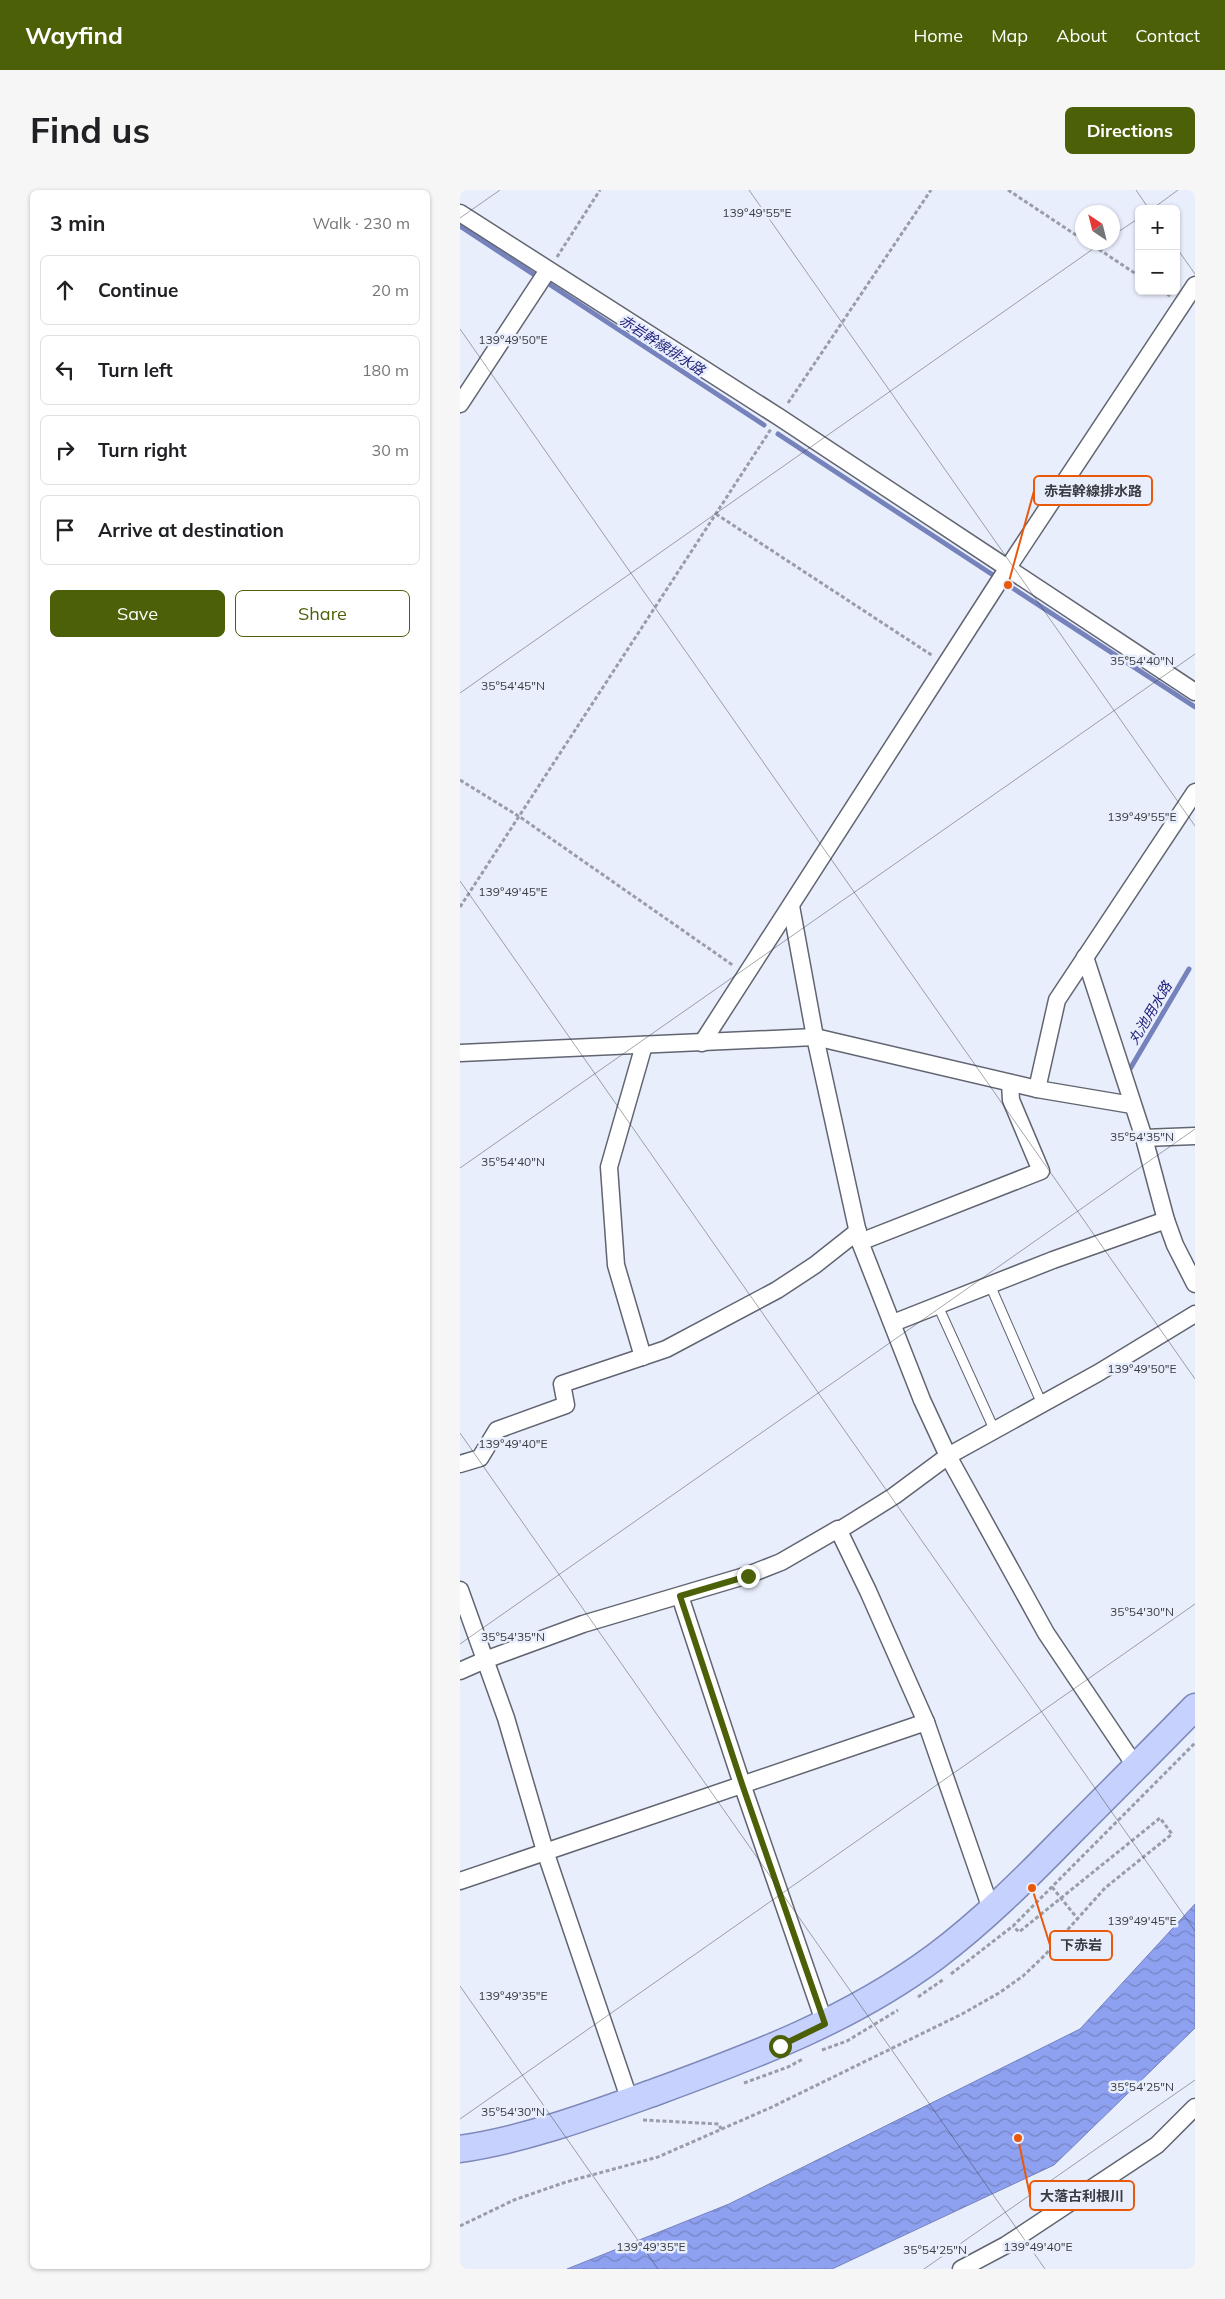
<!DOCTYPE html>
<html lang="en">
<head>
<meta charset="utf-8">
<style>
	:root { --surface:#fff; --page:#f6f6f6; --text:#202124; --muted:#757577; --line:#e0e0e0; --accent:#4b6007 }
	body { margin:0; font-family:Mulish,"Noto Sans JP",sans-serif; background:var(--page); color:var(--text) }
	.controls { position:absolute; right:15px; top:15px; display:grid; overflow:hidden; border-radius:8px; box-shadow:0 1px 4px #0004 }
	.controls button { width:45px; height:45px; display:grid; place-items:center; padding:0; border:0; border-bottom:1px solid var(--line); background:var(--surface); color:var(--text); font:25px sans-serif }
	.compass { position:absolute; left:615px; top:15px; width:45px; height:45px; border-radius:50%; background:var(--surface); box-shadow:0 1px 4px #0004; rotate:325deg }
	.stop { position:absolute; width:15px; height:15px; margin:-11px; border:4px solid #4b6007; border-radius:50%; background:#fff }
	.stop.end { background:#4b6007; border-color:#fff; box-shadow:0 1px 5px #0008 }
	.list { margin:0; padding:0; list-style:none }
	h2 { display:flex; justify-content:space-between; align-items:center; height:65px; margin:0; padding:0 20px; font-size:21px }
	h2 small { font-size:16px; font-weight:400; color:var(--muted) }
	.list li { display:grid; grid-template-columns:32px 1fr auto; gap:15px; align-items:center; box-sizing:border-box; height:70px; margin:0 10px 10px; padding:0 10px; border:1px solid var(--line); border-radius:8px }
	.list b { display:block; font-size:19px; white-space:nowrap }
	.list em { font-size:16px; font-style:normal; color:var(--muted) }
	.actions { display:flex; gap:10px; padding:15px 20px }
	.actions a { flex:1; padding:11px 0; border:1px solid var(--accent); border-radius:8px; text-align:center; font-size:18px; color:var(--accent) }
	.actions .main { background:var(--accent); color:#fff }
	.icon { flex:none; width:28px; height:28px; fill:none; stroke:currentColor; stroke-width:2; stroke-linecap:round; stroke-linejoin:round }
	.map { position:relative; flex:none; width:735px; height:2079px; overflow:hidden; border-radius:8px }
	header { display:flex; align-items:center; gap:30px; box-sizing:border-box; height:70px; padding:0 25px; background:var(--accent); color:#fff }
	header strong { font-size:24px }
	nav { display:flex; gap:28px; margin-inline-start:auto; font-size:18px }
	.intro { display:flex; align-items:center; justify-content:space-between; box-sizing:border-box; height:120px; padding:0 30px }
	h1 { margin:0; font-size:35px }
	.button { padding:12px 22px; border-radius:8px; background:var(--accent); color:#fff; font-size:18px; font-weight:700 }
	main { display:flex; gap:30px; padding:0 30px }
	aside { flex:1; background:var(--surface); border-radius:8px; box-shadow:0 1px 4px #0004 }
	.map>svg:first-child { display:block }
	.water { fill:url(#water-waves); stroke:#7582bc }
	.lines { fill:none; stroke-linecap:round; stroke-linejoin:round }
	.stream { stroke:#7582bc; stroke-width:5 }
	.service-casing { stroke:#616571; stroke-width:11 }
	.minor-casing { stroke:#616571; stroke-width:19 }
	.primary-casing { stroke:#7e89ba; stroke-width:29 }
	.path { stroke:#999da7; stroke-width:3; stroke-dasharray:4 2.5; stroke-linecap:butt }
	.service { stroke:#fff; stroke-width:9 }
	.minor { stroke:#fff; stroke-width:16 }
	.primary { stroke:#c7d1fd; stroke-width:26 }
	.route { stroke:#4b6007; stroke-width:6 }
	.ticks { fill:none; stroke:#3a3c42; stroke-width:1; stroke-opacity:0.45 }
	.labels { text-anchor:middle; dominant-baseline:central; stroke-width:5; stroke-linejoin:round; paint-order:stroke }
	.water-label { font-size:14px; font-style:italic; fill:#1e1f79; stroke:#e9eefc }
	.ticks-label { font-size:12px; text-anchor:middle; fill:#3a3c42; stroke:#e9eefc; stroke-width:5; stroke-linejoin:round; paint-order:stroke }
	.leader { fill:none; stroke:#e8590c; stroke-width:2 }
	.callout-dot { fill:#e8590c; stroke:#e9eefc; stroke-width:2 }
	.callout { fill:#e9eefc; stroke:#e8590c; stroke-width:2 }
	.callout-label { font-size:14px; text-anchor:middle; font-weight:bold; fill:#3a3c42 }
</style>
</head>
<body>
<header>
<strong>Wayfind</strong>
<nav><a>Home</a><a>Map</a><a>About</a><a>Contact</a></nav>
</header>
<div class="intro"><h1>Find us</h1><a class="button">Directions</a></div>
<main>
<aside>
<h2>3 min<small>Walk · 230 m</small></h2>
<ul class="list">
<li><svg class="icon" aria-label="ahead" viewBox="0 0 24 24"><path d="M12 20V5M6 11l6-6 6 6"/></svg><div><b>Continue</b></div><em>20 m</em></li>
<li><svg class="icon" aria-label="left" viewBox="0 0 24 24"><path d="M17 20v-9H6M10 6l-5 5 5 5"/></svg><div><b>Turn left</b></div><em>180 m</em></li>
<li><svg class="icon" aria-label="right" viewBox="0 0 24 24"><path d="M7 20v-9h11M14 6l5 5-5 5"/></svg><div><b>Turn right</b></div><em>30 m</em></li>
<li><svg class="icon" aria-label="arrive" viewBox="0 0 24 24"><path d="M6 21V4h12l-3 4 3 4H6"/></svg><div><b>Arrive at destination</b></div></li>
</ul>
<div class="actions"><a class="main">Save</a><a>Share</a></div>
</aside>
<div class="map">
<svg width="735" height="2079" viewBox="0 0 735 2079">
	<defs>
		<pattern id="water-waves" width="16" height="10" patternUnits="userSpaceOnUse" patternTransform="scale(1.25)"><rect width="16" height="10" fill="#8ea0f0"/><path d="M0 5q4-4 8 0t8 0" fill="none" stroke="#7584c4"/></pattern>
	</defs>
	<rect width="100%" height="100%" fill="#e9eefc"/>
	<!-- water -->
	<polygon class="water" points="735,1714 735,1838 594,1975 372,2079 107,2079 269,2014 620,1839"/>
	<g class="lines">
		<!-- stream -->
		<g class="stream">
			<polyline points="0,36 76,86"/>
			<polyline points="89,94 304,235"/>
			<polyline points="318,244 533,385"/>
			<polyline points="548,395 735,517"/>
			<polyline points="670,879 729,779"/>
		</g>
		<!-- service casing -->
		<g class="service-casing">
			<g id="service">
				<polyline points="530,1095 582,1214"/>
				<polyline points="478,1116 534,1239"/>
			</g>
		</g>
		<!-- minor casing -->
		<g class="minor-casing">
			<g id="minor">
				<polyline points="0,23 319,227 735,502"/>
				<polyline points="0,214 88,80"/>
				<polyline points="331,716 355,847 400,1052 462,1210 488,1266 586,1443 676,1577"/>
				<polyline points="625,767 684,948 706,1030 715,1055 735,1094"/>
				<polyline points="242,853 547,379 735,95"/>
				<polyline points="0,863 355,847 577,899 672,915"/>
				<polyline points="577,899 597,810 735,602"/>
				<polyline points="684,948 735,946"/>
				<polyline points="400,1052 581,981 551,910 550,893"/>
				<polyline points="433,1133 593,1070 706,1030"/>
				<polyline points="183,1167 156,1075 149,977 184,855"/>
				<polyline points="0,1274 20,1268 37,1240 106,1215 102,1194 206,1159 317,1100 355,1075 398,1041"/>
				<polyline points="378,1341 434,1306 488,1266 638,1183 735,1124"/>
				<polyline points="0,1400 46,1528 85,1661 170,1911"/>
				<polyline points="220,1406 282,1594 365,1834"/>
				<polyline points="0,1481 25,1470 123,1434 288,1385 321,1372 378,1339 408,1401 466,1532 531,1719"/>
				<polyline points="0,1691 466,1532"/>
				<polyline points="501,2079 546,2055 697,1955 735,1917"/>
			</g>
		</g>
		<!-- primary casing -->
		<g class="primary-casing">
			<path id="primary" d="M0,1959C68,1949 134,1924 198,1901C296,1865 390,1830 475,1767C523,1731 566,1688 608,1645C650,1603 693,1560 735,1517"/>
		</g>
		<!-- path -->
		<g class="path">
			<polyline points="548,0 622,49"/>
			<polyline points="628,52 679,86"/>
			<polyline points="97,67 140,0"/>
			<polyline points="702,101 710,106"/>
			<polyline points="328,213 471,0"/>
			<polyline points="256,324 473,466"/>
			<polyline points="0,590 60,627 274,776"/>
			<polyline points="0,717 311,239"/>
			<polyline points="592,1697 617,1728"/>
			<polyline points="491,1784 553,1736 735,1553"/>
			<polyline points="458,1807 484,1789"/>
			<polyline points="362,1860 387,1851 438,1820"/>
			<polyline points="284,1893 328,1877 343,1869"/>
			<polyline points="183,1930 259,1934 261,1939"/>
			<polyline points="0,2036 54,2010 106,1992 198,1967 312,1917 502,1824 539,1803 563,1786 585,1765 645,1698 712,1644 700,1628 559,1742 553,1736"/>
		</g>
		<!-- service -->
		<use href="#service" class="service"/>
		<!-- minor -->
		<use href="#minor" class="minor"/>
		<!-- primary -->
		<use href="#primary" class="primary"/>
	</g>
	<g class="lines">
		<!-- route -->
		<polyline class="route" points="288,1386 220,1406 282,1594 365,1834 320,1856"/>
	</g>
	<!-- ticks -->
	<path class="ticks" d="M289,0L735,636M676,0L689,19M692,19L718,0M0,28L40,0M652,46L679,28M716,57L735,84M0,139L735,1189M0,503L643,52M0,691L735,1741M0,978L735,464M0,1243L585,2079M0,1454L735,939M0,1796L198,2079M0,1929L735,1414M464,2079L735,1890"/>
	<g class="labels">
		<!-- water labels -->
		<g class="water-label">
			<text transform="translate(202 155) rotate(33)">赤岩幹線排水路</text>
			<text transform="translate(690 823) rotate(-59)">丸池用水路</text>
		</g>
	</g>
	<g class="ticks-label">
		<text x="297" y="27">139°49'55"E</text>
		<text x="53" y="154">139°49'50"E</text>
		<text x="682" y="475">35°54'40"N</text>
		<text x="53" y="500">35°54'45"N</text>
		<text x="682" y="631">139°49'55"E</text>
		<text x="53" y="706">139°49'45"E</text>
		<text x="682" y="951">35°54'35"N</text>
		<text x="53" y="976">35°54'40"N</text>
		<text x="682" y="1183">139°49'50"E</text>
		<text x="53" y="1258">139°49'40"E</text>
		<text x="682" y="1426">35°54'30"N</text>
		<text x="53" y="1451">35°54'35"N</text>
		<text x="682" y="1735">139°49'45"E</text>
		<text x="53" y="1810">139°49'35"E</text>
		<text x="682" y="1901">35°54'25"N</text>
		<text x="53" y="1926">35°54'30"N</text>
		<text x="191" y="2061">139°49'35"E</text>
		<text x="578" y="2061">139°49'40"E</text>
		<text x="475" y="2064">35°54'25"N</text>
	</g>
	<!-- callouts -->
	<path class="leader" d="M548 395L574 301M572 1698L590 1755M558 1948L570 2006"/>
	<g class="callout-dot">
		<circle cx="548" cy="395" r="5"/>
		<circle cx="572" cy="1698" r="5"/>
		<circle cx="558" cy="1948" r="5"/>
	</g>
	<g class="callout">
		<rect x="574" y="286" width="118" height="29" rx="5"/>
		<rect x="590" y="1741" width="62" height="29" rx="5"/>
		<rect x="570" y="1991" width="104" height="29" rx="5"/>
	</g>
	<g class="callout-label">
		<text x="633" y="306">赤岩幹線排水路</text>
		<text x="621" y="1760">下赤岩</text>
		<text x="622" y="2011">大落古利根川</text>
	</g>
</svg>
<div class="controls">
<button>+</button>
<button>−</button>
</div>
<svg class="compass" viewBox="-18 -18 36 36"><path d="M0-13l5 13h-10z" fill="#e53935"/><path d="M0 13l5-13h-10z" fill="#757577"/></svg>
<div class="stop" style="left:320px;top:1856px"></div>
<div class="stop end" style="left:288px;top:1386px"></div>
</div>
</main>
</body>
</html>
